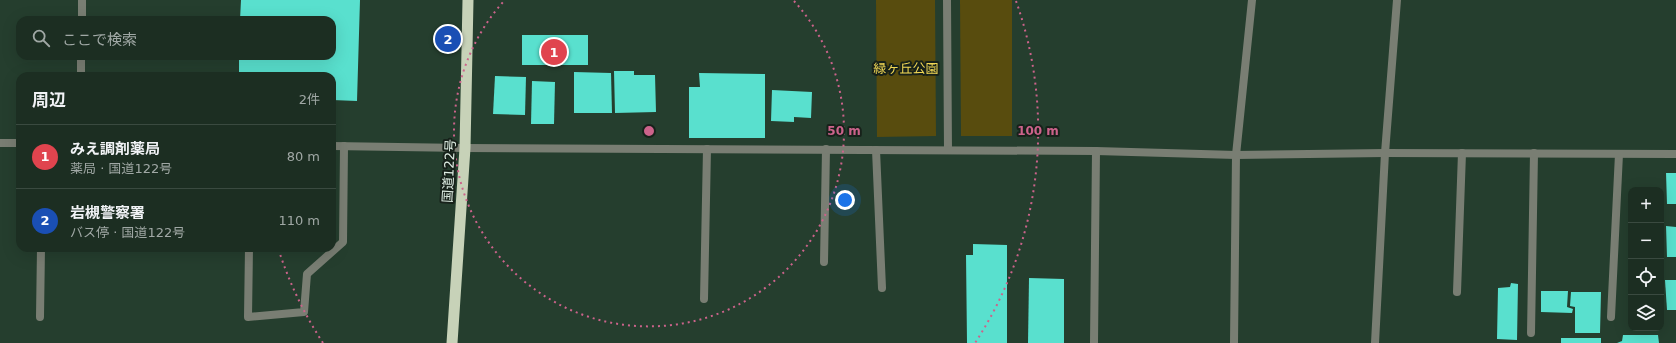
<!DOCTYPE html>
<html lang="ja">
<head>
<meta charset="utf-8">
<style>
	:root { --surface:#1c2e22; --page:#25362a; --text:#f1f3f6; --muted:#a0a8a5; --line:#3a4a40; --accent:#d6ab8b }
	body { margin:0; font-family:"DejaVu Sans","Noto Sans JP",sans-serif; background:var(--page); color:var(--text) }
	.controls { position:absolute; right:12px; bottom:12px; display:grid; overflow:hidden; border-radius:8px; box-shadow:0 4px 16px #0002 }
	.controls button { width:36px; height:36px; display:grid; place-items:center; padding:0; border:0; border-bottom:1px solid var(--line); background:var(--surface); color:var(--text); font:20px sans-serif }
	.you { position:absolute; left:845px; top:200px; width:14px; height:14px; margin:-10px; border:3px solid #fff; border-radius:50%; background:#1a73e8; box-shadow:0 0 0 6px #1a73e833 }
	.badge { display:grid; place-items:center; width:26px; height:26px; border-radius:50%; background:var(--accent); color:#fff; font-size:13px; font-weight:700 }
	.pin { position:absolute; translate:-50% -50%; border:2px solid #fff; box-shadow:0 1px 4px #0006 }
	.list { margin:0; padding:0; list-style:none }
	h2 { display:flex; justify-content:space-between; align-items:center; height:52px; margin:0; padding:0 16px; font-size:17px }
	h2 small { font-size:13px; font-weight:400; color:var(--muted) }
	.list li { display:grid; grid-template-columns:26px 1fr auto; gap:12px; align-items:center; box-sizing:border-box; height:64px; padding:0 16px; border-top:1px solid var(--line) }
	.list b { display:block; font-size:15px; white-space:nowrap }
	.list p { margin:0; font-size:13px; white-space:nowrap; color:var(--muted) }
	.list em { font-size:13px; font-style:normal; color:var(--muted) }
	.icon { flex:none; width:22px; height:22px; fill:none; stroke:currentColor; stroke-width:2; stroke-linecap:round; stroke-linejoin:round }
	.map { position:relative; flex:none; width:1676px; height:343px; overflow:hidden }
	.search { position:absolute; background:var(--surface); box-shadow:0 4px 16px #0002; left:16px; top:16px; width:320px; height:44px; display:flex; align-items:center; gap:10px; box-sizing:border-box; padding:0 14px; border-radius:12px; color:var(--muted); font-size:15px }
	.panel { position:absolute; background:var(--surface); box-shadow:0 4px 16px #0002; left:16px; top:72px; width:320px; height:180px; border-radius:12px }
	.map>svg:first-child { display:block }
	.green { fill:#584c0e }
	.building { fill:#59e0ce }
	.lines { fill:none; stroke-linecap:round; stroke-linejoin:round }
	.service { stroke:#797e73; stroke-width:8 }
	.minor { stroke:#797e73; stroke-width:8 }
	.trunk { stroke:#c7d2b8; stroke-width:11 }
	.ring { fill:none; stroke:#cc638b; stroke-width:2; stroke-dasharray:2 4 }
	.labels { text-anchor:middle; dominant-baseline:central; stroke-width:4; stroke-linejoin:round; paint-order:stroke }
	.park-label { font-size:13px; fill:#f2d855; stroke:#17211a }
	.street-label { font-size:13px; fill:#e0efe5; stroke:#17211a }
	.centre { fill:#cc638b; stroke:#17211a; stroke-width:2 }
	.ring-label { font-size:12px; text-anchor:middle; font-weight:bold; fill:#cc638b; stroke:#17211a; stroke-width:4; stroke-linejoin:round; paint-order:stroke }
</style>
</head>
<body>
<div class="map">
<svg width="1676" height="343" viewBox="0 0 1676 343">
	<rect width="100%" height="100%" fill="#253e2e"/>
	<!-- green -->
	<g class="green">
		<polygon points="876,0 935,0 936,136 877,137"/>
		<polygon points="960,0 1012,0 1012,136 961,136"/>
	</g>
	<!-- building -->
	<g class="building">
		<polygon points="241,0 360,0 357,101 332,100 332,76 239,76 239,56 332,56 332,20 240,20"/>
		<rect x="522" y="35" width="66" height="30"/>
		<polygon points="614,71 634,71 634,75 655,75 656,112 615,113"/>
		<polygon points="574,72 611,73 612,113 574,113"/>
		<polygon points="699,73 765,74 765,138 689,138 689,87 700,87"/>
		<polygon points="495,76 526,77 525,115 493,114"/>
		<polygon points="532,81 555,82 554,124 531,124"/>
		<polygon points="772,90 812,92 811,118 794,117 794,122 771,121"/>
		<polygon points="1666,173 1676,173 1676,204 1667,204"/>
		<polygon points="1666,226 1676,227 1676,257 1667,257"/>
		<polygon points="973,244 1007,245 1007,343 967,343 966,255 973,255"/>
		<polygon points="1029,278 1064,279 1064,343 1028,343"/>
		<polygon points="1665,280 1676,280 1676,310 1667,310"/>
		<polygon points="1511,283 1518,284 1517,340 1497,339 1498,288 1510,287"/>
		<polygon points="1541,291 1568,291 1567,307 1573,309 1572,313 1541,312"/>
		<polygon points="1571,292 1601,292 1600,333 1575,333 1575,307 1570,306"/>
		<polygon points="1623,335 1658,335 1659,343 1617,343 1622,341"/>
		<rect x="1561" y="338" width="40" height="5"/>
	</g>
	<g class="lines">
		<!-- service -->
		<g class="service">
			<polyline points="876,150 882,288"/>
			<polyline points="824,262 826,149"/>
			<polyline points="1457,292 1462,153"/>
			<polyline points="704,299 707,149"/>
			<polyline points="40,317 41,248"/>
			<polyline points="1611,317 1619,154"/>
			<polyline points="1531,333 1534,153"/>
			<polyline points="1375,343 1385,153 1397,0"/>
		</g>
		<!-- minor -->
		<g class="minor">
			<polyline points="947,0 948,150"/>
			<polyline points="82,20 82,0"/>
			<polyline points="81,76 81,56"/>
			<polyline points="0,143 20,143"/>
			<polyline points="332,146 465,148 1096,151 1236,155 1385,153 1676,154"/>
			<polyline points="249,248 248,317 304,312 307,274 343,242 344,146"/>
			<polyline points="1094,343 1096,151"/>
			<polyline points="1234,343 1236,155 1252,0"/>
		</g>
		<!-- trunk -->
		<polyline class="trunk" points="452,343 465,148 468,0"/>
	</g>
	<!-- distance rings -->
	<g class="ring">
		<path d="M794 1A195 195 0 1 1 504 1"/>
		<path d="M323 343A389 389 0 0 1 279 251M1016 1A389 389 0 0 1 975 343"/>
	</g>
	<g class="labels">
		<!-- park labels -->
		<g class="park-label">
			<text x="906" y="68">緑ヶ丘公園</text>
		</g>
		<!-- street labels -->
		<g class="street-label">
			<text transform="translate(449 171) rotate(-87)">国道122号</text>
		</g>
	</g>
	<circle cx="649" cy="131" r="6" class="centre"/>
	<g class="ring-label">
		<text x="844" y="135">50 m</text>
		<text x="1038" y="135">100 m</text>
	</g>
</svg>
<div class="controls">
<button>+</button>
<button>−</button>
<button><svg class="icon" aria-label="locate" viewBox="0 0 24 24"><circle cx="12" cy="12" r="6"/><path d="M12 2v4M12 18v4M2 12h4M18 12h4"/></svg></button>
<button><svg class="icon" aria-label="layers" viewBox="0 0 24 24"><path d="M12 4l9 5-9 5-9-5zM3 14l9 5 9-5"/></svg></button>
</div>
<div class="you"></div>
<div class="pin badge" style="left:554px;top:52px;background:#e0444e">1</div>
<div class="pin badge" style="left:448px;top:39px;background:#1a4fb4">2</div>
<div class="search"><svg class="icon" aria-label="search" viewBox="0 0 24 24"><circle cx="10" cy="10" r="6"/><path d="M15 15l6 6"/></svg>ここで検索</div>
<section class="panel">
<h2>周辺<small>2件</small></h2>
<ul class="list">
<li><span class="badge" style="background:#e0444e">1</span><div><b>みえ調剤薬局</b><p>薬局 · 国道122号</p></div><em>80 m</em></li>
<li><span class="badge" style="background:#1a4fb4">2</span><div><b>岩槻警察署</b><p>バス停 · 国道122号</p></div><em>110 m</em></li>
</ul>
</section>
</div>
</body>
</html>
